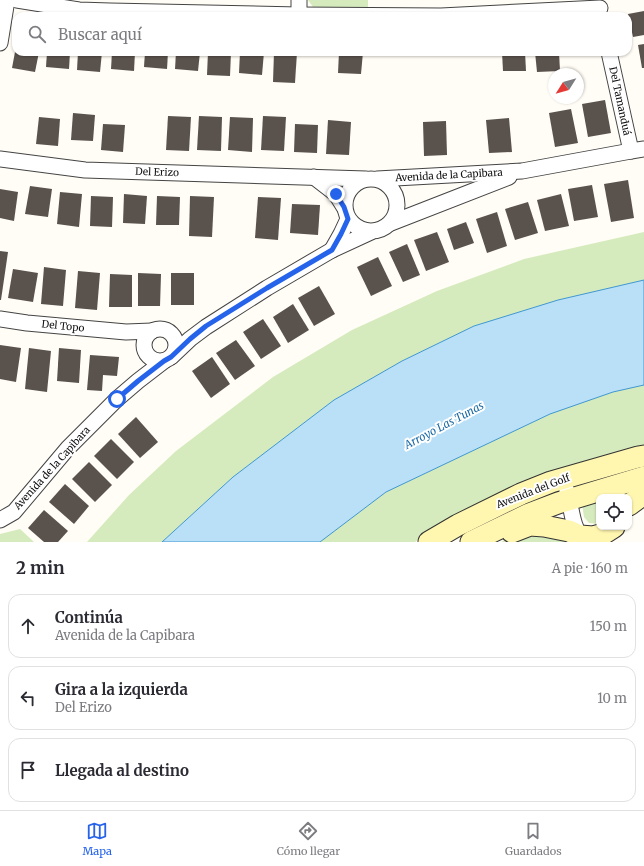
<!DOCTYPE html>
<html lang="es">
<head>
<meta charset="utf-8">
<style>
	:root { --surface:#fff; --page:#f7f7f7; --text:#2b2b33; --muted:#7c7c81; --line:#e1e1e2; --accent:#2563eb }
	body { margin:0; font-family:Merriweather,serif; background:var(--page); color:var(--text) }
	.controls { position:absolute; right:12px; bottom:12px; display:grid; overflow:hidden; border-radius:8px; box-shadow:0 1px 3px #0004 }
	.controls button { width:36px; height:36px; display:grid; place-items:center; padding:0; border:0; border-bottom:1px solid var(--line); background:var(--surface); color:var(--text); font:20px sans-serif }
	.compass { position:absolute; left:548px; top:68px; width:36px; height:36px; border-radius:50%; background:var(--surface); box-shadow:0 1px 3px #0004; rotate:233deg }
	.stop { position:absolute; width:12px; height:12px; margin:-9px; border:3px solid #2563eb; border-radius:50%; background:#fff }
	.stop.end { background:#2563eb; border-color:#fff; box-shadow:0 1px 4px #0008 }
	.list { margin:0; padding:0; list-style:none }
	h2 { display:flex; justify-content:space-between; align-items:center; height:52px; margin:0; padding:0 16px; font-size:17px }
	h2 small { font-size:13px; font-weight:400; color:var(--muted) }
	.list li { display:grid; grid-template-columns:26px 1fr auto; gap:12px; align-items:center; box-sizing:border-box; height:64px; margin:0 8px 8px; padding:0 8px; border:1px solid var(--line); border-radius:12px }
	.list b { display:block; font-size:15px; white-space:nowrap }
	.list p { margin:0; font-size:13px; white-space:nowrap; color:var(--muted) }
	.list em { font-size:13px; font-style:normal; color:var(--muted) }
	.icon { flex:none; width:22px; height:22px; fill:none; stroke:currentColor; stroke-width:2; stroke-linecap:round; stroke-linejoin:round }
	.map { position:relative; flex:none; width:644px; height:542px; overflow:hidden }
	.search { position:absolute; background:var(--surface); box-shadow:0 1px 3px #0004; left:12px; right:12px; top:12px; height:44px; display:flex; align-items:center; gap:10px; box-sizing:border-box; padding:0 14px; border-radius:12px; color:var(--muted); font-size:15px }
	.sheet { height:268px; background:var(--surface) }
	nav { display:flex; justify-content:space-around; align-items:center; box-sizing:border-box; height:56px; border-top:1px solid var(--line); background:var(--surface); font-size:11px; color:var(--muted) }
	nav a { display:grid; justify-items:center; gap:2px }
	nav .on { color:var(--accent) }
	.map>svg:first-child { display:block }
	.green { fill:#d5ebbd }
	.water { fill:#b9e0f7; stroke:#3f96cf }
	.building { fill:#5a524d }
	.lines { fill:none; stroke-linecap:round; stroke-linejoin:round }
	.street-casing { stroke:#444; stroke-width:17 }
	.secondary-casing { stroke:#333; stroke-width:23 }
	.street { stroke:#fff; stroke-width:15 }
	.secondary { stroke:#fff6b0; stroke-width:21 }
	.route { stroke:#2563eb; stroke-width:5 }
	.labels { text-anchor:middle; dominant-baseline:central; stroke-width:4; stroke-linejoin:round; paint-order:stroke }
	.street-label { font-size:10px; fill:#111; stroke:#fff }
	.water-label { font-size:11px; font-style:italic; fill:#1768a6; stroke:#fff }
</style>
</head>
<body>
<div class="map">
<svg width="644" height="542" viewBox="0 0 644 542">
	<rect width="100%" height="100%" fill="#fffdf5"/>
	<!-- green -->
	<g class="green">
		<polygon points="308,0 368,0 368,9 320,10 313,7"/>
		<polygon points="644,232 644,280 558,300 474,326 402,361 334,400 233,477 162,542 87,542 129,495 176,451 273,377 352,330 437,291 524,259"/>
		<polygon points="644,385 644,449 434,529 415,542 320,542 386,492 550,414 613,392"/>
		<polygon points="599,499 599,524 589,523 584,517 582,503"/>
		<polygon points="20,529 34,542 0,542 0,534"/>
		<polygon points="521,533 581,542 501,542"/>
	</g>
	<!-- water -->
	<polygon class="water" points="644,280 644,385 613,392 550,414 386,492 320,542 162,542 233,477 334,400 402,361 474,326 558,300"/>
	<!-- building -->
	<g class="building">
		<polygon points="644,11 644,35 633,37 628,14"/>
		<polygon points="644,44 644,68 642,68 638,45"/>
		<polygon points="15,52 39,52 35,72 12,68"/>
		<polygon points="47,52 70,52 69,69 46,67"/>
		<polygon points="78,52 102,52 100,72 77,70"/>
		<polygon points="112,52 135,52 134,71 111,69"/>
		<polygon points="145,52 168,52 167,69 144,67"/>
		<polygon points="176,52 200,52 198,71 175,69"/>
		<polygon points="208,52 231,52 230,76 207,75"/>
		<polygon points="240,52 264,52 262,75 239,73"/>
		<polygon points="274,52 297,52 295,83 273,82"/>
		<polygon points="339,52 363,52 361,74 338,73"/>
		<polygon points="502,52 525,52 526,71 503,71"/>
		<polygon points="535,52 559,52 560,71 537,72"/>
		<polygon points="605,100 611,133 588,137 582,104"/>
		<polygon points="571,109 578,143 555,147 549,113"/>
		<polygon points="73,113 95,115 93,141 71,140"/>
		<polygon points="168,116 191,117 189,151 166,150"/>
		<polygon points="199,116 222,117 221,151 197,150"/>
		<polygon points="263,116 286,117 284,151 261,150"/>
		<polygon points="39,117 60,119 58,146 36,144"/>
		<polygon points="230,117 253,118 252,152 228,150"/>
		<polygon points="509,118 512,152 489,153 486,120"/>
		<polygon points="328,120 351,122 349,155 326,154"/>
		<polygon points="446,121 447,155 424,156 423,122"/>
		<polygon points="103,124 125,125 123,152 101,150"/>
		<polygon points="295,124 318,125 317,153 294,152"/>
		<polygon points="628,180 634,218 611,222 604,184"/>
		<polygon points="592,185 598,217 574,221 568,189"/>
		<polygon points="30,186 52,189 48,217 25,214"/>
		<polygon points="0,189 18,192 14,221 0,218"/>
		<polygon points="60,192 82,194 79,227 57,224"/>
		<polygon points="124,194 147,196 145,224 123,223"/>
		<polygon points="561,194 569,226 545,231 537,200"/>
		<polygon points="91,196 113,197 112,227 90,226"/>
		<polygon points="157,196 180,197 179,225 156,225"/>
		<polygon points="190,196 214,197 212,237 189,236"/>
		<polygon points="258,197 281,198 278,240 255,238"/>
		<polygon points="528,202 538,233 515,240 505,209"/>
		<polygon points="292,204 320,205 318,235 290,233"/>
		<polygon points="497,212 507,246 487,253 476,219"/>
		<polygon points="466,222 474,243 454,250 447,229"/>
		<polygon points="437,232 449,262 426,271 414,240"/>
		<polygon points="407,244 420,275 403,282 389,252"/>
		<polygon points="0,251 8,252 1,300 0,300"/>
		<polygon points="378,257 392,286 371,296 357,267"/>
		<polygon points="44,267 66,270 63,306 41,304"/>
		<polygon points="13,269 38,273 33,302 8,298"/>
		<polygon points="78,271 100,273 97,310 75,308"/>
		<polygon points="138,273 161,274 160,306 138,306"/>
		<rect x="171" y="273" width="23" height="32"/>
		<polygon points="110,274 132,275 132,307 109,307"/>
		<polygon points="319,286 335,314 314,326 298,298"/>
		<polygon points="293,304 309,330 288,343 273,317"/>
		<polygon points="263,319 281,346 261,359 243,332"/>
		<polygon points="236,340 255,366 235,380 216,353"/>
		<polygon points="0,345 21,348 16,382 0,379"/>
		<polygon points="29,348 51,351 47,392 25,389"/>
		<polygon points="59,348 81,350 79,383 57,381"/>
		<polygon points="90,355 119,357 117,376 103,375 102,391 87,390"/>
		<polygon points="212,357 230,384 211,398 192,371"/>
		<polygon points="136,417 158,442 140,458 118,434"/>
		<polygon points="111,439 134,462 117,479 94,456"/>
		<polygon points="89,462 112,485 95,502 72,479"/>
		<polygon points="65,484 89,506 74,524 49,502"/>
		<polygon points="44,510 68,531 58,542 44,542 28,528"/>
	</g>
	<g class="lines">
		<!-- street casing -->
		<g class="street-casing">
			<g id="street">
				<polyline points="17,0 79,10 110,11 299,15 441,16 600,8"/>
				<polyline points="299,15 299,0"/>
				<polyline points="0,43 7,0"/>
				<polyline points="609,52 631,151"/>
				<polyline points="0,159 85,170 366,179"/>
				<polyline points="314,177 336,194 344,207"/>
				<circle cx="371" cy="205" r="26"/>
				<polyline points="377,179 522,171 631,151 644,149"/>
				<polyline points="391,223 509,177"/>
				<polyline points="332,250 341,234 348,219"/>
				<polyline points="0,319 27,323 126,332 152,331"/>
				<circle cx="160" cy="345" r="16"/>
				<polyline points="171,357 190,339 206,327 267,288 332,250 371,232"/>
				<path d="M567,491C572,507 571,527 584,540"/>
				<polyline points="0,520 14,512 68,448 117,399 138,381 164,361"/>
			</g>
		</g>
		<!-- secondary casing -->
		<g class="secondary-casing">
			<g id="secondary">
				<polyline points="629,505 644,494"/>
				<polyline points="512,532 530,525 544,526 569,531 580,536 593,537 603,534 614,527"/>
				<polyline points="429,542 458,525 521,494 551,482 638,457 644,456"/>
				<polyline points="471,542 529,514 558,503 644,477"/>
			</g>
		</g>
		<!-- street -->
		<use href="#street" class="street"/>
		<!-- secondary -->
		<use href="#secondary" class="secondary"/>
	</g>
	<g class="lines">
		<!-- route -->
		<polyline class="route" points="117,399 138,381 164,361 171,357 190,339 206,326 267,288 332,250 341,234 348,219 344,207 336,194"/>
	</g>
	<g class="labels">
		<!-- street labels -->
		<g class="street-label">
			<text transform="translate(620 101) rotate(78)">Del Tamanduá</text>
			<text transform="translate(157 172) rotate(2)">Del Erizo</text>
			<text transform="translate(449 175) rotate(-3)">Avenida de la Capibara</text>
			<text transform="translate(63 326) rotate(6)">Del Topo</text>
			<text transform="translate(52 468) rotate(-48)">Avenida de la Capibara</text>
			<text transform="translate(533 491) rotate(-21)">Avenida del Golf</text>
		</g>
		<!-- water labels -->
		<g class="water-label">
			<text transform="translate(444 425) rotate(-28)">Arroyo Las Tunas</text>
		</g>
	</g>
</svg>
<div class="controls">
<button><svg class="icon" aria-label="locate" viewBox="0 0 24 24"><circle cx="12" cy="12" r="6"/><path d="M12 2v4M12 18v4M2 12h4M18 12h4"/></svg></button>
</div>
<svg class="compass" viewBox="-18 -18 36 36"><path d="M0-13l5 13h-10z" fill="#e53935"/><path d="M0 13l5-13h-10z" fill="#7c7c81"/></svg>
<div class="stop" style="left:117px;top:399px"></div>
<div class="stop end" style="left:336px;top:194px"></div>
<div class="search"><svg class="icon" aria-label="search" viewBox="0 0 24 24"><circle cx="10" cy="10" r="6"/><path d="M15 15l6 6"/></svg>Buscar aquí</div>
</div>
<section class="sheet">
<h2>2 min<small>A pie · 160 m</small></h2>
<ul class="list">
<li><svg class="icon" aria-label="ahead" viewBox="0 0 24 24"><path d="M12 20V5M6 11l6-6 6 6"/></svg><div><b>Continúa</b><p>Avenida de la Capibara</p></div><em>150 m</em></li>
<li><svg class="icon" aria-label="left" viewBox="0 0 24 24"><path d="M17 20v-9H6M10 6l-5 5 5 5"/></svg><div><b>Gira a la izquierda</b><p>Del Erizo</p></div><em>10 m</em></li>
<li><svg class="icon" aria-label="arrive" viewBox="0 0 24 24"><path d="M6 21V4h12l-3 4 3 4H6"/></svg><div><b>Llegada al destino</b></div></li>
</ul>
</section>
<nav>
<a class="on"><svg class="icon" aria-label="map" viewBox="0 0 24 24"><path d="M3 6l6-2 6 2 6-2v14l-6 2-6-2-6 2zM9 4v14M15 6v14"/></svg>Mapa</a>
<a><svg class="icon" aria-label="directions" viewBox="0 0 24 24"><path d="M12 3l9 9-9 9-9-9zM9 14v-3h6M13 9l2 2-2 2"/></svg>Cómo llegar</a>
<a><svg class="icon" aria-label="saved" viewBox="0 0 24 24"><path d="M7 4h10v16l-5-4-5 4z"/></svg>Guardados</a>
</nav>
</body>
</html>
